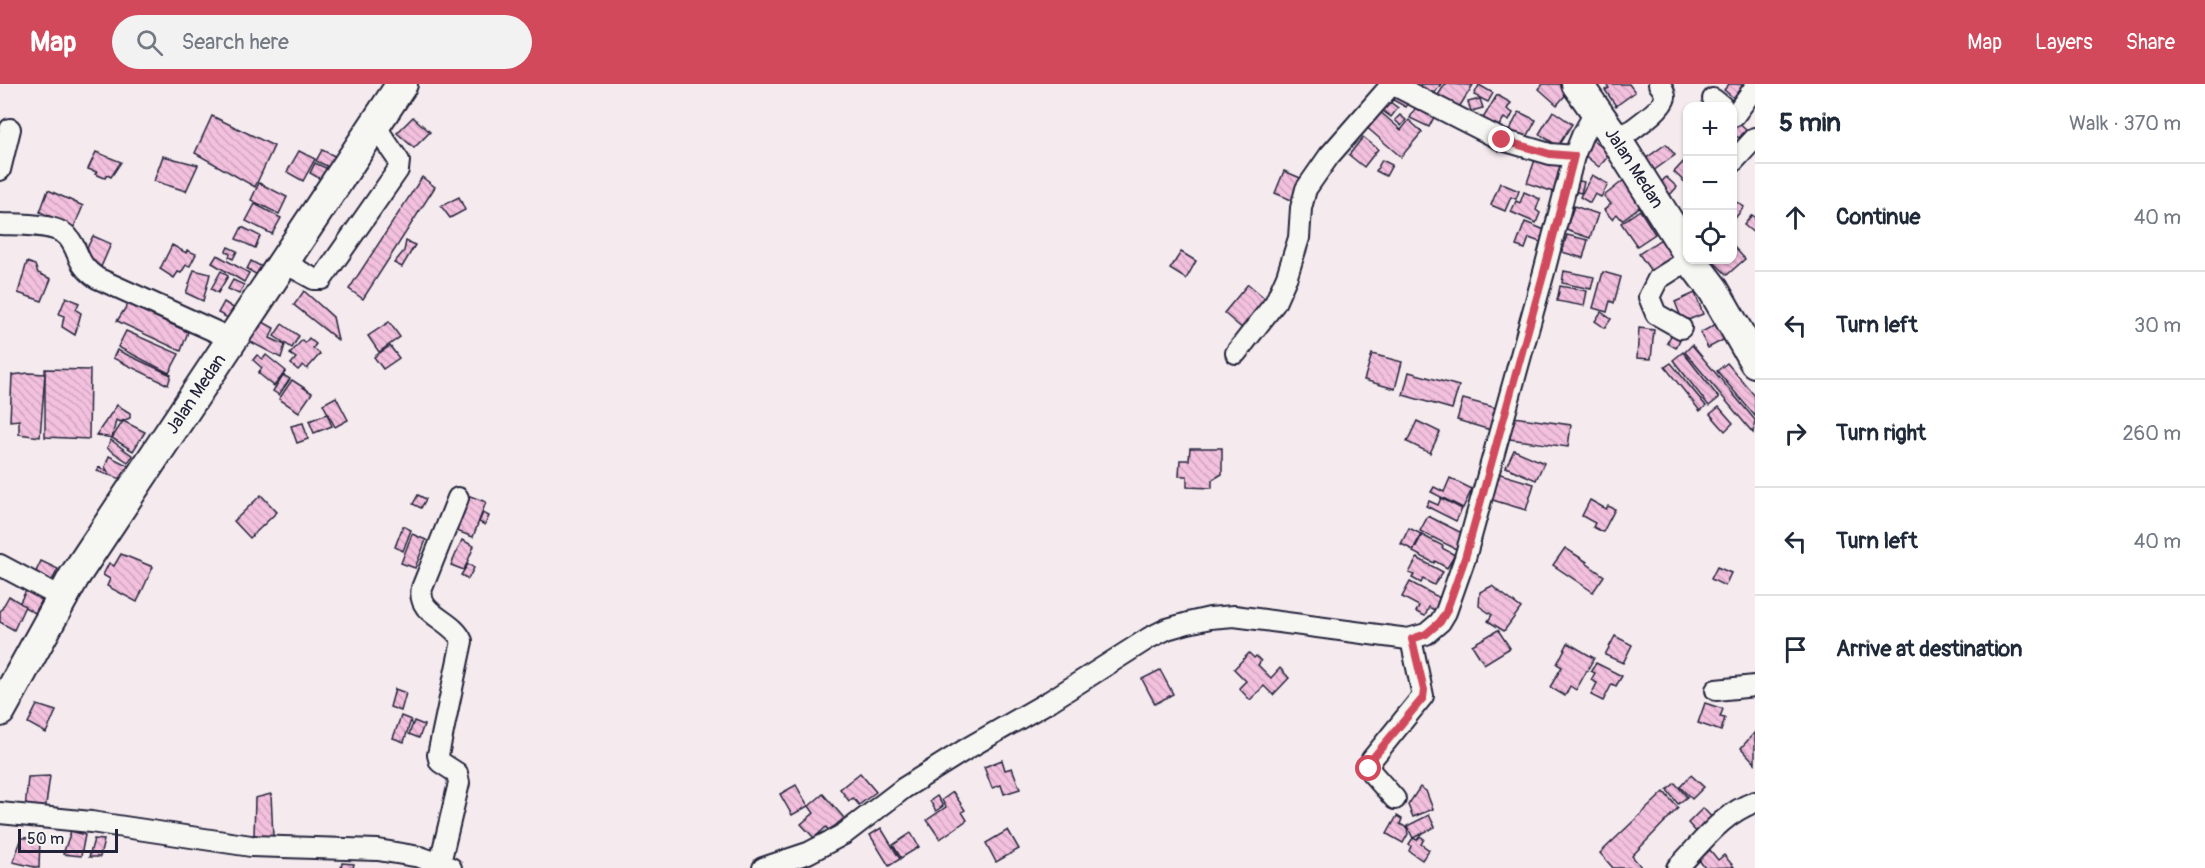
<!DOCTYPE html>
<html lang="en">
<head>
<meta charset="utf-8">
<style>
	:root { --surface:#fff; --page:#f2f2f3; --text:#1f2937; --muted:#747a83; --line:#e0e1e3; --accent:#d1495b }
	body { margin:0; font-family:Pangolin,sans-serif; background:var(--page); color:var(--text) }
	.controls { position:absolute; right:18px; top:18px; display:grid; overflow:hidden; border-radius:12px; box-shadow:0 2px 4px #0004 }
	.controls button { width:54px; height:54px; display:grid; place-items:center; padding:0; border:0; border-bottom:2px solid var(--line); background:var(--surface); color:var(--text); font:30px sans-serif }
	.scale { position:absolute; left:18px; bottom:15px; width:100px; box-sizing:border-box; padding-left:6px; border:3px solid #22223b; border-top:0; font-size:16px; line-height:21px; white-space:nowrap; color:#22223b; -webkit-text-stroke:4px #f6f6f2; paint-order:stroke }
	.stop { position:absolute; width:18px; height:18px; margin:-14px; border:4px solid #d1495b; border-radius:50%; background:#fff }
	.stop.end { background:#d1495b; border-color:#fff; box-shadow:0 2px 6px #0008 }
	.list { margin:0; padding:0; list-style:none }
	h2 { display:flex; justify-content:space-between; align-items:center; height:78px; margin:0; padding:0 24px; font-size:26px }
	h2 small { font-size:20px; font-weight:400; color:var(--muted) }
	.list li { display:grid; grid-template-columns:39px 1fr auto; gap:18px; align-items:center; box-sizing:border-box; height:108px; padding:0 24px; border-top:2px solid var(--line) }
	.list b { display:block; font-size:22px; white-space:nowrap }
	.list em { font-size:20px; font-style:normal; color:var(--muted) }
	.icon { flex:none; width:33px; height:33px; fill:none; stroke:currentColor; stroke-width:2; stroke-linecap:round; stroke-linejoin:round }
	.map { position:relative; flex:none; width:1755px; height:784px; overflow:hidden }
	header { display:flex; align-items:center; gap:36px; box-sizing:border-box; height:84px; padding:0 30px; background:var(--accent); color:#fff }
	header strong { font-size:28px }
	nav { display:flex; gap:33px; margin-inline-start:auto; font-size:21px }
	.search { width:420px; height:54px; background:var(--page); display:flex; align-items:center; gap:15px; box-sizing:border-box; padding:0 21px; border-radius:33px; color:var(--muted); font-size:22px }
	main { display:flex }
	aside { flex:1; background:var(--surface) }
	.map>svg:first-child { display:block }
	.building { fill:url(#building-back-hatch); stroke:#22223b; stroke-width:1.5 }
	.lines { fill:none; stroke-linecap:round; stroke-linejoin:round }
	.minor-casing { stroke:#22223b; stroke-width:24 }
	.highway-casing { stroke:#22223b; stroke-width:34 }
	.minor { stroke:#f6f6f2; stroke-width:20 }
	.highway { stroke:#f6f6f2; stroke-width:30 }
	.route { stroke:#d1495b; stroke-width:8 }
	.labels { text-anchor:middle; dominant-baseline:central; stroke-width:4.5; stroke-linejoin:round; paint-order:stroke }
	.street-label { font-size:18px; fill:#22223b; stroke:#f6f6f2 }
</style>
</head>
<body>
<header>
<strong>Map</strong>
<div class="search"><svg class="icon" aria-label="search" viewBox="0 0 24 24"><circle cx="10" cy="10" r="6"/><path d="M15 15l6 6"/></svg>Search here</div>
<nav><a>Map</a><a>Layers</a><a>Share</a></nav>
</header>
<main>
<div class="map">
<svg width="1755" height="784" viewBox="0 0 1755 784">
	<defs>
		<pattern id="building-back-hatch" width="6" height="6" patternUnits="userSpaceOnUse" patternTransform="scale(1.5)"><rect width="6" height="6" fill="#f3c0de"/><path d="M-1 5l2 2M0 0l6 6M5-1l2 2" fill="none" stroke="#d0a5bf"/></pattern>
	</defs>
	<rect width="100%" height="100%" fill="#f5ebee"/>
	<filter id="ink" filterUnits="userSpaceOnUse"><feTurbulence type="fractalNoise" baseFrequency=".0167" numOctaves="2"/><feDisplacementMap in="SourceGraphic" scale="12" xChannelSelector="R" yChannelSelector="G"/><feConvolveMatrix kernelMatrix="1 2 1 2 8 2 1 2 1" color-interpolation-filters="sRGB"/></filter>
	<g filter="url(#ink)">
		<!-- building -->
		<g class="building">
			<polygon points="1421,0 1441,0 1431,14 1417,5"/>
			<polygon points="1445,0 1473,1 1458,25 1437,13"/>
			<polygon points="1543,0 1560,0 1568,8 1557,21 1539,5"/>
			<polygon points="1606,0 1629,0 1635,8 1616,22 1605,6 1609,4"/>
			<polygon points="1729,0 1740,0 1744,3 1735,15 1724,6"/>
			<polygon points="1479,1 1493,9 1488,18 1474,11"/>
			<polygon points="1398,9 1410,16 1406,23 1393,16"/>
			<polygon points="1497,11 1511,19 1507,25 1513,29 1509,37 1504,34 1497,45 1482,36"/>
			<polygon points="1480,15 1483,24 1471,27 1468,18"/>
			<polygon points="1390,18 1398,24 1391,33 1383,27"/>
			<polygon points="1418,19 1436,29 1429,43 1410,34"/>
			<polygon points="1377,25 1401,46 1409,36 1422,48 1401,73 1364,41"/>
			<polygon points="1553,27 1572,40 1558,62 1539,50"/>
			<polygon points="1519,28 1536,36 1524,59 1507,51"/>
			<polygon points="1400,31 1406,36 1401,42 1395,36"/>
			<polygon points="212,32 274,62 255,103 195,69"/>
			<polygon points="413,33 430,48 414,64 397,49"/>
			<polygon points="1735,36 1746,46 1739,54 1732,49 1732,39"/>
			<polygon points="1363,53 1378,65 1364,83 1349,71"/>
			<polygon points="1593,56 1610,70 1599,83 1582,69"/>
			<polygon points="1666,60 1675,71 1653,87 1645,75"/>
			<polygon points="322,66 337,73 331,84 316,77"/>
			<polygon points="299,67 315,75 303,97 287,88"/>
			<polygon points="96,68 121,78 111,93 107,91 105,94 95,90 97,88 88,85"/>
			<polygon points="1537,70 1567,80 1557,109 1527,99"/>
			<polygon points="163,72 198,81 186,107 154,97"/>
			<polygon points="1688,73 1688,101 1674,88"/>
			<polygon points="1382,76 1392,81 1386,92 1376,87"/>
			<polygon points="315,79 330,86 324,97 310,89"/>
			<polygon points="1284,87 1305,96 1296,118 1275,109"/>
			<polygon points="1592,91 1608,100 1601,113 1595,110 1590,119 1580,113"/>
			<polygon points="422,93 435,103 363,215 349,205"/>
			<polygon points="1666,93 1677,103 1668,113 1657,103"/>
			<polygon points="1576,96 1584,98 1581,109 1573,107"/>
			<polygon points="1624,96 1643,120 1622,136 1617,130 1612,135 1604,126 1611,120 1604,112"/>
			<polygon points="259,99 287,113 279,130 251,116"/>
			<polygon points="1500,99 1519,107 1516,115 1511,113 1505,127 1491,121"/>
			<polygon points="48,106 83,122 74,143 40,128"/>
			<polygon points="1524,108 1540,115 1536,126 1540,129 1536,139 1511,128 1516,117 1520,119"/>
			<polygon points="459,113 465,126 450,134 441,122"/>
			<polygon points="1737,118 1744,123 1732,138 1732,124"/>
			<polygon points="255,120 281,134 272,150 246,137"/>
			<polygon points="1574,122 1598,130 1590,154 1566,146"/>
			<polygon points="1640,126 1655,150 1637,162 1621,139"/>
			<polygon points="1752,131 1755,133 1755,150 1744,141"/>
			<polygon points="1525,138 1550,148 1546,160 1529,154 1525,165 1516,162"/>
			<polygon points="242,143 260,152 255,164 236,155"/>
			<polygon points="1567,151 1588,156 1583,174 1562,168"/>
			<polygon points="93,152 111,160 101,183 83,172"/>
			<polygon points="1661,155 1675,175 1653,190 1639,170"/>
			<polygon points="406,157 415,161 402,183 394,179 404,167"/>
			<polygon points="172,161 186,169 187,166 196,170 190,182 186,181 181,189 178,188 174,194 160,185"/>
			<polygon points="1732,161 1745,175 1727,191 1712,176 1732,176"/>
			<polygon points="228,163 237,167 233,175 229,173 230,170 226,167"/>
			<polygon points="1181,168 1196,177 1186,195 1170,185"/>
			<polygon points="217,171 249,189 244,198 212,179"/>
			<polygon points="251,177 264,184 259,192 247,185"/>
			<polygon points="27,178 35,181 38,189 51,195 42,217 18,209"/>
			<polygon points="194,186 210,190 203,217 186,209"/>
			<polygon points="221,187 228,192 218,209 211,205"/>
			<polygon points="1564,187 1594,193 1591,205 1562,199"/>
			<polygon points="1603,188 1621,193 1614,219 1610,217 1607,228 1593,224"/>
			<polygon points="233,196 244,201 239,210 228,205"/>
			<polygon points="1248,200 1268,217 1244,246 1224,229"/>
			<polygon points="1560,202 1587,207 1584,222 1557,217"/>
			<polygon points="304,207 333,233 338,256 294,221"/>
			<polygon points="1695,209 1703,230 1683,238 1675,218"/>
			<polygon points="66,213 79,219 76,226 81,229 75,251 62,243 64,232 59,230"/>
			<polygon points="224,218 235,225 230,235 218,229"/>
			<polygon points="128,220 188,248 181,267 117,237"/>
			<polygon points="1601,228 1611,235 1605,244 1595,237"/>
			<polygon points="261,237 274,244 270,254 285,261 281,274 249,257"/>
			<polygon points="389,238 400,253 379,268 368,252"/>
			<polygon points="1718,239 1727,254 1708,264 1700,249"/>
			<polygon points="282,240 299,252 292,264 274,252"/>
			<polygon points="1639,244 1654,246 1651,275 1637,274"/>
			<polygon points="1674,246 1682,251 1676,264 1667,259"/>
			<polygon points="126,247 179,270 169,289 118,263"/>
			<polygon points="309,254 316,260 313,264 320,270 307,285 303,281 298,286 291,280 296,274 290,270 302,256 305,259"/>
			<polygon points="1692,261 1755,336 1753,349 1685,268"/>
			<polygon points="390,262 399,274 383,285 374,273"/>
			<polygon points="117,266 171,291 168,301 113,274"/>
			<polygon points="1683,268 1719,314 1709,322 1673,276"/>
			<polygon points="1372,270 1402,278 1395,305 1364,296"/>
			<polygon points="257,271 263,275 266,271 286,287 274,302 258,289 262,284 253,276"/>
			<polygon points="1671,279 1706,322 1700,327 1665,283"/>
			<polygon points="1727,279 1755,312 1755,332 1717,287"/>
			<polygon points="45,285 90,286 89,355 45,353"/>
			<polygon points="1409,288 1459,302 1452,325 1403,311"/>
			<polygon points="29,289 45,290 40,353 19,350 19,336 10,337 12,291"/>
			<polygon points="283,291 290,295 279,311 273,307"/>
			<polygon points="292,296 312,309 299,328 279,315"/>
			<polygon points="336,313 348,336 335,343 323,320"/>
			<polygon points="1463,315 1500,325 1494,347 1457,336"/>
			<polygon points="117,321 130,329 130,334 120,338 116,336 112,354 96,351"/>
			<polygon points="1719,323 1733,339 1725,347 1710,330"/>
			<polygon points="327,330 332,342 314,349 309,337"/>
			<polygon points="1513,333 1571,341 1568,363 1510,355"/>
			<polygon points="123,337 145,348 133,367 112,354"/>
			<polygon points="1417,337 1440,348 1430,369 1407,358"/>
			<polygon points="303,339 308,355 297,359 291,342"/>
			<polygon points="111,356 133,372 128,378 107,364"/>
			<polygon points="1190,364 1222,364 1222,390 1212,396 1212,404 1187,403 1187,392 1179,392 1180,376 1189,376"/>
			<polygon points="1514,366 1544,379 1536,396 1506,383"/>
			<polygon points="109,372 129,382 124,393 123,392 121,395 97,387 99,383 108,388 105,383"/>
			<polygon points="1497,389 1534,400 1526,426 1489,415"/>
			<polygon points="1450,394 1472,405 1463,424 1431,408 1434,403 1444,408"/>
			<polygon points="261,411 277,428 250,454 234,437"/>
			<polygon points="418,411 426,415 421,424 413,420"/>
			<polygon points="470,412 486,418 473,453 457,447"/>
			<polygon points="1441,414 1462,425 1456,437 1426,422 1429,417 1438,421"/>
			<polygon points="1590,416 1606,425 1608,422 1615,425 1603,448 1593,443 1595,439 1582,432"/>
			<polygon points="483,429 489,432 485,441 479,438"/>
			<polygon points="1428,432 1464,450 1456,465 1420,447"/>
			<polygon points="403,442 411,446 403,467 395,463"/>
			<polygon points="1409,444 1421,450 1413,466 1401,460"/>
			<polygon points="412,450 426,456 415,484 401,479"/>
			<polygon points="1422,451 1443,462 1442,464 1455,471 1447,484 1435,477 1434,479 1413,468"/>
			<polygon points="462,456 474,462 464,486 451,481"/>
			<polygon points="1565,464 1587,478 1586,479 1604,492 1593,508 1553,481"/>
			<polygon points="121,470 153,483 137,518 107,502 110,495 103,491 109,479 114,482"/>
			<polygon points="1417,474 1443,488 1434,501 1423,495 1421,499 1412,494 1414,491 1409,489"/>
			<polygon points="41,477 58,485 48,504 32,496"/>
			<polygon points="468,480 474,484 468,495 461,491"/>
			<polygon points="1717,483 1731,489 1725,502 1711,495"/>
			<polygon points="1410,498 1442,515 1436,527 1429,523 1425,532 1416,528 1419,522 1402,513"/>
			<polygon points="30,499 46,508 35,529 19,520"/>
			<polygon points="1492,502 1521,524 1504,547 1488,537 1492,531 1479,522 1480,508"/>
			<polygon points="9,512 25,522 14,546 0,538 0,528"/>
			<polygon points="1498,546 1510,564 1484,580 1472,561"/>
			<polygon points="1615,552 1632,561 1623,579 1605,571"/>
			<polygon points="1568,559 1594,574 1576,606 1570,602 1565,612 1550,603 1562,583 1557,580"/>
			<polygon points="1249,569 1254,574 1256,572 1261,577 1258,581 1271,594 1280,584 1289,594 1273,611 1264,602 1250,616 1239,604 1246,597 1234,585"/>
			<polygon points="1596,579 1622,592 1616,602 1612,600 1603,617 1591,611 1597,599 1591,596 1595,589 1591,587"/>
			<polygon points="1160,586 1173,610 1155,620 1142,595"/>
			<polygon points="395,605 406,609 401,627 390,623"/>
			<polygon points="1705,619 1723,625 1720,633 1725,634 1721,647 1698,639"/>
			<polygon points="37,621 56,627 46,649 28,639"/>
			<polygon points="401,632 411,636 404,658 393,654"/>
			<polygon points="414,637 424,641 419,654 409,650"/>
			<polygon points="1755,648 1755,679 1741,664"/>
			<polygon points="1002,676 1005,686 1012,684 1020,705 1004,710 1001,701 992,704 984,683"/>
			<polygon points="860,689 876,708 859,721 853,714 849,717 840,705"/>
			<polygon points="1691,691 1704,703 1692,715 1680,703"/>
			<polygon points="50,692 45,728 25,726 28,693"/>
			<polygon points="1675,699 1687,713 1678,720 1667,706"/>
			<polygon points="796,701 808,722 792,731 780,710"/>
			<polygon points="1420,703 1426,707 1433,725 1413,733 1408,721"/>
			<polygon points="953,708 965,726 962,728 967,736 940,755 927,736 946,723 942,716"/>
			<polygon points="1664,708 1678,724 1632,772 1642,784 1613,784 1600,769"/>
			<polygon points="271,710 273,753 254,752 255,714"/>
			<polygon points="823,710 844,734 829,747 826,743 814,754 801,740 814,729 809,722"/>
			<polygon points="937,712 943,722 936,727 930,717"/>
			<polygon points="1703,724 1716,738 1700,752 1688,739"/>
			<polygon points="1429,731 1435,743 1413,754 1407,742"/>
			<polygon points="1397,732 1402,735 1400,740 1407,744 1408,750 1403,759 1387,750"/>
			<polygon points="881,744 900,775 889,782 870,751"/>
			<polygon points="1008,746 1019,765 996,778 986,759"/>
			<polygon points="71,747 85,751 81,772 63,770"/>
			<polygon points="911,749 919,763 901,774 893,761"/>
			<polygon points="1420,752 1424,755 1421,760 1429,766 1422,776 1409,767 1411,762 1409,760 1413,754 1417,756"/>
			<polygon points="40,753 39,784 13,778 22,754"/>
			<polygon points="94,755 104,756 100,773 89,773"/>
			<polygon points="1710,766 1718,776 1724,771 1734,783 1705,784 1699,776"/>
			<polygon points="342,779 354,780 353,784 341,784"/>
		</g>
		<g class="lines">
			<!-- minor casing -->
			<g class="minor-casing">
				<g id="minor">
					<polyline points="1713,15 1722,22"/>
					<polyline points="1734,32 1755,3"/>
					<path d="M1617,57C1628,48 1663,26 1665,13C1665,7 1662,4 1659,0"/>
					<polyline points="1732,79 1755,54"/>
					<polyline points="0,86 10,45"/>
					<path d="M0,140C18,141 56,139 68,153C81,169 75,179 97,194L232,255"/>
					<polyline points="283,178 314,195 322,195 398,86 399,77 375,42"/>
					<polyline points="1681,244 1656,230 1649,213 1658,195 1688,176"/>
					<polyline points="1236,269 1275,219 1287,192 1299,154 1301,124 1306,105 1329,72 1392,0 1502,56 1550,70 1574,72"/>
					<polyline points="0,481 62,514"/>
					<polyline points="1716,606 1755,602"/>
					<polyline points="1395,715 1371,688 1369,683 1372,675 1423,612 1411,555"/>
					<polyline points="0,729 91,738 251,762 378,766 420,773 451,784"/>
					<path d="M440,779L459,699L457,689L440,678L438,671L462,557C453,535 416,531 422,504L458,414"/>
					<polyline points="763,784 808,769 844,750 904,704 968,664 1050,617 1149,554 1167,545 1188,539 1210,534 1234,532 1408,555 1426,550 1440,538 1446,528 1465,474 1544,188 1574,72 1582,52 1596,27"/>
					<path d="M1677,784C1702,759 1721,730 1755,718"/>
				</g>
			</g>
			<!-- highway casing -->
			<g class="highway-casing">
				<g id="highway">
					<polyline points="1577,0 1617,57 1688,169"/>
					<polyline points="1691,176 1713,205 1755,278"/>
					<polyline points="0,627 74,493 402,0"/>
				</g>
			</g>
			<!-- minor -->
			<use href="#minor" class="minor"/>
			<!-- highway -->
			<use href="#highway" class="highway"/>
		</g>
	</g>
	<g class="lines" filter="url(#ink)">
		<!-- route -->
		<polyline class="route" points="1369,685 1372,675 1423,614 1424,606 1412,555 1426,550 1440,538 1446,528 1465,474 1544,188 1574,72 1550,70 1502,56"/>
	</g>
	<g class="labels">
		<!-- street labels -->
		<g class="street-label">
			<text transform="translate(1634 84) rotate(57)">Jalan Medan</text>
			<text transform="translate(196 310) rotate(-56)">Jalan Medan</text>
		</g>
	</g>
</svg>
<div class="controls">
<button>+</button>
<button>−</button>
<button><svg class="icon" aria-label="locate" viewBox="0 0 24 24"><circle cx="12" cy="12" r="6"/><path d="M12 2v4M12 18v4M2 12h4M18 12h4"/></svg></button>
</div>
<div class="scale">50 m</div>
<div class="stop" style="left:1369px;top:685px"></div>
<div class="stop end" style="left:1502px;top:56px"></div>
</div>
<aside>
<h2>5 min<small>Walk · 370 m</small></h2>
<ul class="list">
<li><svg class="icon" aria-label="ahead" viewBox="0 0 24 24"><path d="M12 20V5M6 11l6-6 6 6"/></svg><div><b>Continue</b></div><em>40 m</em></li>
<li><svg class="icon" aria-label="left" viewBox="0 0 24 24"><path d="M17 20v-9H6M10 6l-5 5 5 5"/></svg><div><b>Turn left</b></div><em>30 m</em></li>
<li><svg class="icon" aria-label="right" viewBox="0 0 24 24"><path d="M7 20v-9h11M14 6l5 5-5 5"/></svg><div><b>Turn right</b></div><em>260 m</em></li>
<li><svg class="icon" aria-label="left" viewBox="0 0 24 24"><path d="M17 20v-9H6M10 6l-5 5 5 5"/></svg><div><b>Turn left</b></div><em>40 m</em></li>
<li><svg class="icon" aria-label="arrive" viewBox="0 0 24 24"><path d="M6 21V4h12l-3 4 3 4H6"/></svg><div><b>Arrive at destination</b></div></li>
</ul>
</aside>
</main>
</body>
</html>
